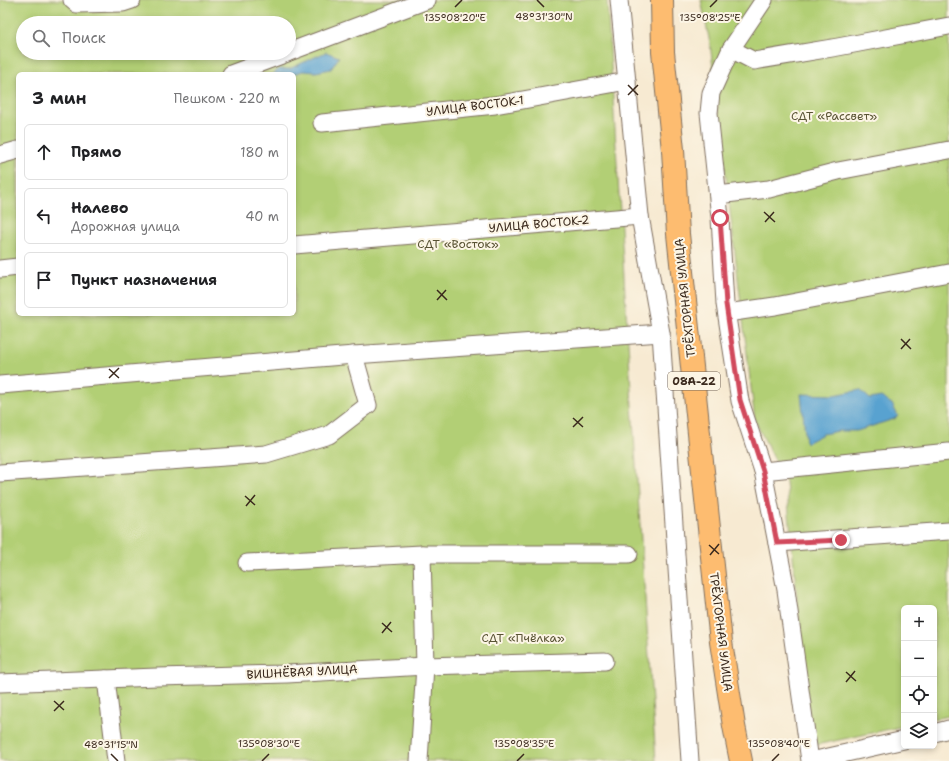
<!DOCTYPE html>
<html lang="ru">
<head>
<meta charset="utf-8">
<style>
	:root { --surface:#fff; --page:#f6f6f6; --text:#202124; --muted:#757577; --line:#e0e0e0 }
	body { margin:0; font-family:"Shantell Sans",sans-serif; background:var(--page); color:var(--text) }
	.controls { position:absolute; right:12px; bottom:12px; display:grid; overflow:hidden; border-radius:6px; box-shadow:0 2px 6px #0003 }
	.controls button { width:36px; height:36px; display:grid; place-items:center; padding:0; border:0; border-bottom:1px solid var(--line); background:var(--surface); color:var(--text); font:20px sans-serif }
	.stop { position:absolute; width:12px; height:12px; margin:-9px; border:3px solid #d1495b; border-radius:50%; background:#fff }
	.stop.end { background:#d1495b; border-color:#fff; box-shadow:0 1px 4px #0008 }
	.list { margin:0; padding:0; list-style:none }
	h2 { display:flex; justify-content:space-between; align-items:center; height:52px; margin:0; padding:0 16px; font-size:17px }
	h2 small { font-size:13px; font-weight:400; color:var(--muted) }
	.list li { display:grid; grid-template-columns:26px 1fr auto; gap:12px; align-items:center; box-sizing:border-box; height:56px; margin:0 8px 8px; padding:0 8px; border:1px solid var(--line); border-radius:6px }
	.list b { display:block; font-size:15px; white-space:nowrap }
	.list p { margin:0; font-size:13px; white-space:nowrap; color:var(--muted) }
	.list em { font-size:13px; font-style:normal; color:var(--muted) }
	.icon { flex:none; width:22px; height:22px; fill:none; stroke:currentColor; stroke-width:2; stroke-linecap:round; stroke-linejoin:round }
	.map { position:relative; flex:none; width:949px; height:761px; overflow:hidden }
	.search { position:absolute; background:var(--surface); box-shadow:0 2px 6px #0003; left:16px; top:16px; width:280px; height:44px; display:flex; align-items:center; gap:10px; box-sizing:border-box; padding:0 14px; border-radius:22px; color:var(--muted); font-size:15px }
	.panel { position:absolute; background:var(--surface); box-shadow:0 2px 6px #0003; left:16px; top:72px; width:280px; height:244px; border-radius:6px }
	.map>svg:first-child { display:block }
	.green { fill:#b2cf75; stroke:#767c4a; fill-rule:evenodd }
	.water { fill:#59a2d0; stroke:#4a6677 }
	.lines { fill:none; stroke-linecap:round; stroke-linejoin:round }
	.minor-casing { stroke:#7d6d5d; stroke-width:19 }
	.highway-casing { stroke:#7d6d5d; stroke-width:24 }
	.minor { stroke:#fff; stroke-width:17 }
	.highway { stroke:#fdbc70; stroke-width:22 }
	.route { stroke:#d1495b; stroke-width:5 }
	.ticks { fill:none; stroke:#3b2a1e; stroke-width:1.5 }
	.labels { text-anchor:middle; dominant-baseline:central; stroke-width:4; stroke-linejoin:round; paint-order:stroke }
	.shield { fill:#fcf5e5; stroke:#75675a; stroke-width:1 }
	.shield-label { font-size:11px; font-weight:bold; fill:#3b2a1e }
	.street-label { font-size:12px; fill:#3b2a1e; stroke:#fcf5e5 }
	.park-label { font-size:12px; fill:#595334; stroke:#fcf5e5 }
	.ticks-label { font-size:10px; text-anchor:middle; fill:#3b2a1e; stroke:#fcf5e5; stroke-width:4; stroke-linejoin:round; paint-order:stroke }
</style>
</head>
<body>
<div class="map">
<svg width="949" height="761" viewBox="0 0 949 761">
	<rect width="100%" height="100%" fill="#fcf5e5"/>
	<filter id="ink" filterUnits="userSpaceOnUse"><feTurbulence type="fractalNoise" baseFrequency=".025" numOctaves="2"/><feDisplacementMap in="SourceGraphic" scale="8" xChannelSelector="R" yChannelSelector="G"/><feConvolveMatrix kernelMatrix="1 2 1 2 8 2 1 2 1" color-interpolation-filters="sRGB"/></filter>
	<filter id="wash" filterUnits="userSpaceOnUse"><feTurbulence type="fractalNoise" baseFrequency=".012" numOctaves="4" result="noise"/><feDisplacementMap in="SourceGraphic" scale="16" xChannelSelector="R" yChannelSelector="G"/><feGaussianBlur stdDeviation="0.9" result="paint"/><feColorMatrix in="noise" values="0 0 0 0 0 0 0 0 0 0 0 0 0 0 0 0 0 1.4 0 .05"/><feComposite in="paint" operator="in"/></filter>
	<g filter="url(#wash)">
		<rect width="100%" height="100%" fill="#f7ead2"/>
		<!-- green -->
		<g class="green">
			<path d="M0,0H607L632,406L656,761H0ZM23,23H289V53H23ZM18,74H294V314H18Z"/>
			<polygon points="701,0 949,0 949,716 934,719 934,608 904,608 904,726 811,746 786,482 755,421 710,43"/>
		</g>
		<!-- water -->
		<g class="water">
			<polygon points="326,52 339,57 331,69 316,72 303,71 293,74 272,74 280,69 289,69"/>
			<polygon points="860,390 870,399 881,397 892,404 898,416 894,419 857,431 839,431 823,434 806,443 801,394 834,395"/>
		</g>
	</g>
	<g filter="url(#ink)">
		<g class="lines">
			<!-- minor casing -->
			<g class="minor-casing">
				<g id="minor">
					<polyline points="72,0 77,4 123,3 132,0"/>
					<polyline points="619,0 640,216 661,333 690,761"/>
					<polyline points="764,0 731,49 711,93 709,113 720,218 725,304 740,401 763,471 786,590 810,761"/>
					<polyline points="731,49 754,61 838,47 949,26"/>
					<polyline points="289,52 427,0"/>
					<polyline points="231,74 287,53"/>
					<polyline points="322,123 495,105 627,81"/>
					<polyline points="0,155 18,150"/>
					<polyline points="718,195 769,189 838,171 949,150"/>
					<polyline points="294,245 640,216"/>
					<polyline points="0,269 18,267"/>
					<polyline points="727,313 775,306 949,273"/>
					<polyline points="0,385 354,355 661,333"/>
					<polyline points="763,471 949,452"/>
					<polyline points="0,473 266,454 329,435 368,405 354,355"/>
					<polyline points="777,543 949,531"/>
					<polyline points="247,563 422,554 629,554"/>
					<polyline points="106,679 116,761"/>
					<polyline points="0,683 157,677 287,674 425,666 605,661"/>
					<polyline points="934,733 949,729"/>
					<polyline points="419,761 425,666 422,554"/>
					<polyline points="811,761 904,740"/>
				</g>
			</g>
			<!-- highway casing -->
			<g class="highway-casing">
				<polyline id="highway" points="662,0 663,52 673,150 678,234 721,642 734,726 741,761"/>
			</g>
			<!-- minor -->
			<use href="#minor" class="minor"/>
			<!-- highway -->
			<use href="#highway" class="highway"/>
		</g>
	</g>
	<g class="lines" filter="url(#ink)">
		<!-- route -->
		<polyline class="route" points="720,218 726,304 740,400 763,471 777,543 841,540"/>
	</g>
	<!-- ticks -->
	<path class="ticks" d="M537,0L544,7M455,7L462,0M710,7L717,0M628,85L638,95M628,95L638,85M764,212L775,222M765,222L774,212M437,290L447,300M437,300L446,290M901,339L911,349M901,349L910,339M109,369L119,378M109,378L119,368M573,418L583,427M573,427L583,417M245,496L255,505M246,506L255,495M709,545L719,554M710,555L719,544M382,623L392,632M382,633L391,622M846,672L856,681M846,682L855,671M54,701L64,710M54,711L64,701M111,754L118,761M262,761L269,754M517,761L524,754M772,761L779,754"/>
	<g class="labels">
		<!-- shield labels -->
		<rect class="shield" x="668" y="372" width="52" height="18" rx="3"/>
		<g class="shield-label">
			<text x="694" y="381">08А-22</text>
		</g>
		<!-- street labels -->
		<g class="street-label">
			<text transform="translate(475 106) rotate(-7)">УЛИЦА ВОСТОК-1</text>
			<text transform="translate(539 224) rotate(-5)">УЛИЦА ВОСТОК-2</text>
			<text transform="translate(685 298) rotate(-96)">ТРЁХГОРНАЯ УЛИЦА</text>
			<text transform="translate(721 632) rotate(83)">ТРЁХГОРНАЯ УЛИЦА</text>
			<text transform="translate(302 672) rotate(-3)">ВИШНЁВАЯ УЛИЦА</text>
		</g>
		<!-- park labels -->
		<g class="park-label">
			<text x="834" y="116">СДТ «Рассвет»</text>
			<text x="458" y="244">СДТ «Восток»</text>
			<text x="523" y="638">СДТ «Пчёлка»</text>
		</g>
	</g>
	<g class="ticks-label">
		<text x="544" y="20">48°31'30"N</text>
		<text x="455" y="21">135°08'20"E</text>
		<text x="710" y="21">135°08'25"E</text>
		<text x="269" y="747">135°08'30"E</text>
		<text x="524" y="747">135°08'35"E</text>
		<text x="779" y="747">135°08'40"E</text>
		<text x="111" y="748">48°31'15"N</text>
	</g>
</svg>
<div class="controls">
<button>+</button>
<button>−</button>
<button><svg class="icon" aria-label="locate" viewBox="0 0 24 24"><circle cx="12" cy="12" r="6"/><path d="M12 2v4M12 18v4M2 12h4M18 12h4"/></svg></button>
<button><svg class="icon" aria-label="layers" viewBox="0 0 24 24"><path d="M12 4l9 5-9 5-9-5zM3 14l9 5 9-5"/></svg></button>
</div>
<div class="stop" style="left:720px;top:218px"></div>
<div class="stop end" style="left:841px;top:540px"></div>
<div class="search"><svg class="icon" aria-label="search" viewBox="0 0 24 24"><circle cx="10" cy="10" r="6"/><path d="M15 15l6 6"/></svg>Поиск</div>
<section class="panel">
<h2>3 мин<small>Пешком · 220 m</small></h2>
<ul class="list">
<li><svg class="icon" aria-label="ahead" viewBox="0 0 24 24"><path d="M12 20V5M6 11l6-6 6 6"/></svg><div><b>Прямо</b></div><em>180 m</em></li>
<li><svg class="icon" aria-label="left" viewBox="0 0 24 24"><path d="M17 20v-9H6M10 6l-5 5 5 5"/></svg><div><b>Налево</b><p>Дорожная улица</p></div><em>40 m</em></li>
<li><svg class="icon" aria-label="arrive" viewBox="0 0 24 24"><path d="M6 21V4h12l-3 4 3 4H6"/></svg><div><b>Пункт назначения</b></div></li>
</ul>
</section>
</div>
</body>
</html>
